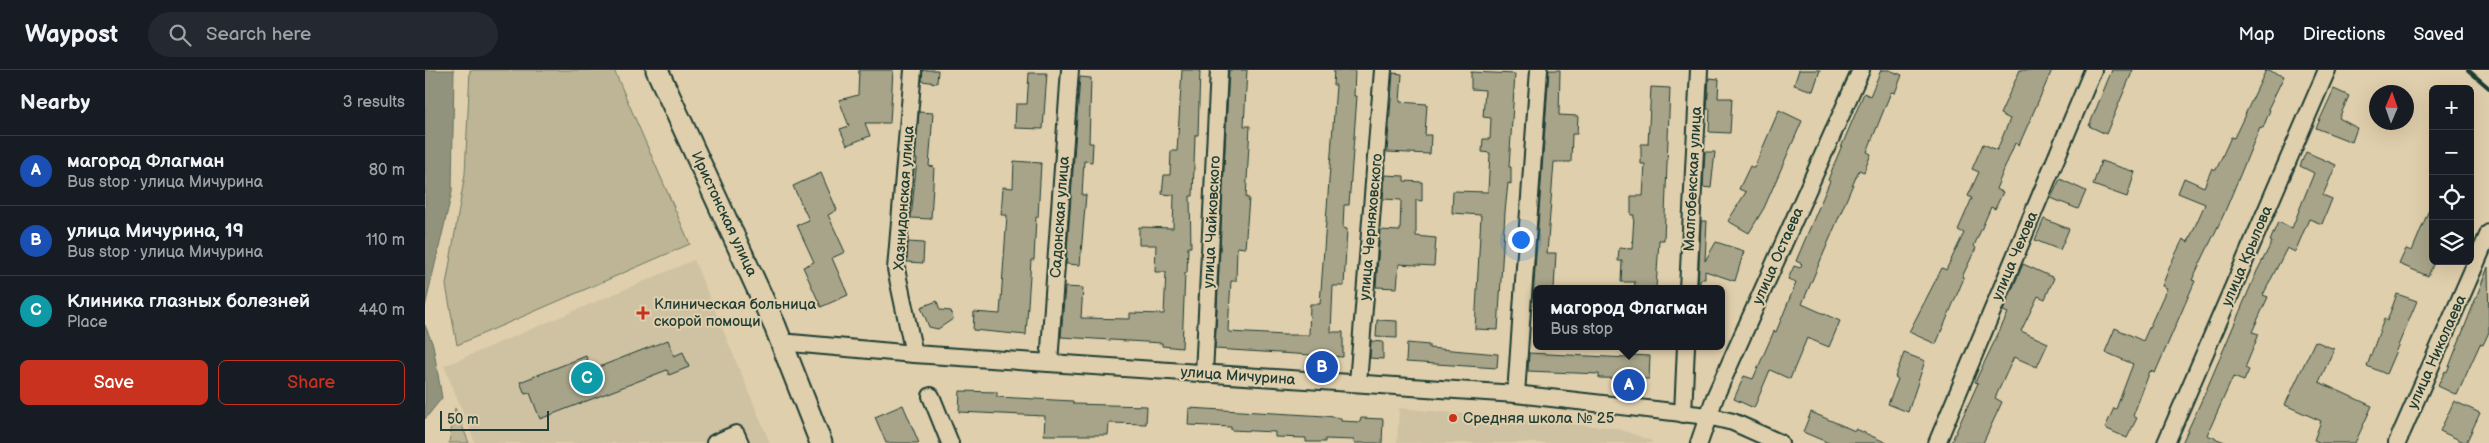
<!DOCTYPE html>
<html lang="en">
<head>
<meta charset="utf-8">
<style>
	:root { --surface:#171b24; --page:#242831; --text:#f1f3f6; --muted:#9ea1a6; --line:#363941; --accent:#c8321e }
	body { margin:0; font-family:"Balsamiq Sans",sans-serif; background:var(--page); color:var(--text) }
	.controls { position:absolute; right:15px; top:15px; display:grid; overflow:hidden; border-radius:8px; box-shadow:0 5px 20px #0002 }
	.controls button { width:45px; height:45px; display:grid; place-items:center; padding:0; border:0; border-bottom:1px solid var(--line); background:var(--surface); color:var(--text); font:25px sans-serif }
	.compass { position:absolute; left:1944px; top:15px; width:45px; height:45px; border-radius:50%; background:var(--surface); box-shadow:0 5px 20px #0002; rotate:2deg }
	.scale { position:absolute; left:15px; bottom:12px; width:109px; box-sizing:border-box; padding-left:5px; border:2px solid #1f3d34; border-top:0; font-size:14px; line-height:18px; white-space:nowrap; color:#1f3d34; -webkit-text-stroke:4px #e0cfac; paint-order:stroke }
	.you { position:absolute; left:1095px; top:169px; width:18px; height:18px; margin:-12px; border:4px solid #fff; border-radius:50%; background:#1a73e8; box-shadow:0 0 0 8px #1a73e833 }
	.badge { display:grid; place-items:center; width:32px; height:32px; border-radius:50%; background:var(--accent); color:#fff; font-size:16px; font-weight:700 }
	.pin { position:absolute; translate:-50% -50%; border:2px solid #fff; box-shadow:0 1px 5px #0006 }
	.popup { position:absolute; left:1108px; top:215px; width:192px; height:65px; box-sizing:border-box; display:grid; place-content:center; border-radius:8px; background:var(--surface); filter:drop-shadow(0 1px 4px #0005); font-size:16px; white-space:nowrap; color:var(--muted) }
	.popup b { font-size:19px; color:var(--text) }
	.popup::after { content:''; position:absolute; left:50%; top:100%; margin-left:-10px; border:10px solid transparent; border-top-color:var(--surface) }
	.list { margin:0; padding:0; list-style:none }
	h2 { display:flex; justify-content:space-between; align-items:center; height:65px; margin:0; padding:0 20px; font-size:21px }
	h2 small { font-size:16px; font-weight:400; color:var(--muted) }
	.list li { display:grid; grid-template-columns:32px 1fr auto; gap:15px; align-items:center; box-sizing:border-box; height:70px; padding:0 20px; border-top:1px solid var(--line) }
	.list b { display:block; font-size:19px; white-space:nowrap }
	.list p { margin:0; font-size:16px; white-space:nowrap; color:var(--muted) }
	.list em { font-size:16px; font-style:normal; color:var(--muted) }
	.actions { display:flex; gap:10px; padding:15px 20px }
	.actions a { flex:1; padding:11px 0; border:1px solid var(--accent); border-radius:8px; text-align:center; font-size:18px; color:var(--accent) }
	.actions .main { background:var(--accent); color:#fff }
	.icon { flex:none; width:28px; height:28px; fill:none; stroke:currentColor; stroke-width:2; stroke-linecap:round; stroke-linejoin:round }
	.map { position:relative; flex:none; width:2064px; height:373px; overflow:hidden }
	header { display:flex; align-items:center; gap:30px; box-sizing:border-box; height:70px; padding:0 25px; background:var(--surface); border-bottom:1px solid var(--line) }
	header strong { font-size:24px }
	nav { display:flex; gap:28px; margin-inline-start:auto; font-size:18px }
	.search { width:350px; height:45px; background:var(--page); display:flex; align-items:center; gap:12px; box-sizing:border-box; padding:0 18px; border-radius:28px; color:var(--muted); font-size:19px }
	main { display:flex }
	aside { flex:1; background:var(--surface) }
	.map>svg:first-child { display:block }
	.built { fill:#cfc2a2 }
	.green { fill:#bdb596; stroke:#6e7965 }
	.water { fill:#91937b; stroke:#63715f }
	.building { fill:#a7a489; stroke:#1f3d34 }
	.lines { fill:none; stroke-linecap:round; stroke-linejoin:round }
	.minor-casing { stroke:#1f3d34; stroke-width:20 }
	.major-casing { stroke:#1f3d34; stroke-width:25 }
	.minor { stroke:#e0cfac; stroke-width:16 }
	.major { stroke:#e0cfac; stroke-width:21 }
	.rail { stroke:#1f3d34; stroke-width:4 }
	.poi-dot { fill:#c8321e; stroke:#e0cfac; stroke-width:2 }
	.labels { text-anchor:middle; dominant-baseline:central; stroke-width:4; stroke-linejoin:round; paint-order:stroke }
	.street-label { font-size:15px; fill:#1f3d34; stroke:#e0cfac }
	.poi-label { font-size:15px; fill:#1f3d34; stroke:#e0cfac; text-anchor:start }
</style>
</head>
<body>
<header>
<strong>Waypost</strong>
<div class="search"><svg class="icon" aria-label="search" viewBox="0 0 24 24"><circle cx="10" cy="10" r="6"/><path d="M15 15l6 6"/></svg>Search here</div>
<nav><a>Map</a><a>Directions</a><a>Saved</a></nav>
</header>
<main>
<aside>
<h2>Nearby<small>3 results</small></h2>
<ul class="list">
<li><span class="badge" style="background:#1a4fb4">A</span><div><b>магород Флагман</b><p>Bus stop · улица Мичурина</p></div><em>80 m</em></li>
<li><span class="badge" style="background:#1a4fb4">B</span><div><b>улица Мичурина, 19</b><p>Bus stop · улица Мичурина</p></div><em>110 m</em></li>
<li><span class="badge" style="background:#0f9aa8">C</span><div><b>Клиника глазных болезней</b><p>Place</p></div><em>440 m</em></li>
</ul>
<div class="actions"><a class="main">Save</a><a>Share</a></div>
</aside>
<div class="map">
<svg width="2064" height="373" viewBox="0 0 2064 373">
	<rect width="100%" height="100%" fill="#e0cfac"/>
	<filter id="ink" filterUnits="userSpaceOnUse"><feTurbulence type="fractalNoise" baseFrequency=".02" numOctaves="2"/><feDisplacementMap in="SourceGraphic" scale="10" xChannelSelector="R" yChannelSelector="G"/><feConvolveMatrix kernelMatrix="1 2 1 2 8 2 1 2 1" color-interpolation-filters="sRGB"/></filter>
	<g filter="url(#ink)">
		<!-- built -->
		<g class="built">
			<polygon points="269,190 345,373 50,373 19,296"/>
			<polygon points="974,338 1191,358 1227,371 1226,373 972,373"/>
		</g>
		<!-- green -->
		<g class="green">
			<polygon points="45,0 189,0 265,174 32,275 21,215 40,104"/>
			<polygon points="30,338 44,373 24,373"/>
		</g>
		<!-- water -->
		<g class="water">
			<polygon points="0,0 29,0 27,122 0,237"/>
			<polygon points="0,255 8,275 17,328 0,349"/>
		</g>
		<!-- building -->
		<g class="building">
			<polygon points="434,0 468,0 465,53 440,53 445,66 422,75 415,59 424,56 414,30 433,25"/>
			<polygon points="498,0 513,0 512,13 497,11"/>
			<polygon points="757,0 775,0 773,65 770,65 768,126 765,126 766,177 763,177 762,203 760,203 757,278 737,276 737,273 636,267 640,217 658,218 656,248 705,249 705,243 739,244 741,202 730,202 731,175 714,175 714,157 748,158 749,125 737,124 739,105 745,105 746,81 752,81"/>
			<polygon points="804,0 822,0 819,56 825,56 821,128 824,128 820,178 812,177 811,211 806,211 803,260 804,262 860,265 884,265 885,234 895,234 911,15 908,15 909,0 930,0 929,26 932,26 924,135 919,135 918,158 922,159 919,216 908,216 906,262 918,262 918,287 790,279"/>
			<polygon points="1124,0 1135,0 1134,45 1153,46 1152,64 1147,64 1146,92 1129,92 1122,183 1131,183 1129,219 1112,219 1112,228 1108,228"/>
			<polygon points="1374,0 1395,0 1388,21 1369,15"/>
			<polygon points="1456,0 1464,0 1477,5 1470,23 1466,22 1442,82 1446,84 1439,102 1434,100 1377,234 1415,251 1404,277 1382,268 1365,309 1345,300 1329,338 1309,329 1319,306 1328,309 1349,261 1351,262 1371,213 1363,209 1369,196 1375,198 1377,194 1371,191 1405,111 1403,110 1410,92 1439,23 1445,26"/>
			<polygon points="1595,0 1627,0 1594,75 1590,73 1571,119 1578,122 1570,139 1566,137 1549,176 1551,178 1537,207 1539,208 1511,274 1484,262 1517,198 1521,200 1539,163 1533,160 1547,128 1543,126 1554,102 1547,99 1558,74 1572,80 1585,49 1575,44"/>
			<polygon points="1687,0 1708,0 1681,64 1664,56"/>
			<polygon points="1841,0 1859,6 1843,39 1845,40 1838,58 1835,57 1798,146 1767,210 1770,211 1730,303 1725,301 1708,346 1712,348 1702,368 1680,358 1689,338 1691,339 1708,294 1680,282 1690,258 1718,271 1742,218 1737,216 1747,191 1758,169 1763,172 1780,134 1753,123 1759,108 1779,117 1787,98 1791,100 1806,67 1809,68"/>
			<polygon points="1046,2 1090,4 1084,97 1086,97 1086,114 1083,113 1080,142 1073,260 1050,259 1056,145 1027,143 1028,121 1063,122 1065,83 1057,82 1058,69 1065,69 1066,48 1058,47 1060,20 1046,19"/>
			<polygon points="604,3 622,3 618,59 590,58 591,34 602,34"/>
			<polygon points="968,3 977,4 975,32 1002,34 1000,65 1006,65 1005,84 962,82"/>
			<polygon points="655,7 666,8 664,73 668,73 667,92 659,91 657,125 661,125 655,195 641,194"/>
			<polygon points="1284,8 1294,9 1293,28 1307,28 1305,63 1284,62 1285,39 1282,39"/>
			<polygon points="1226,17 1245,18 1239,170 1234,170 1231,219 1209,219 1210,212 1196,212 1197,191 1193,191 1194,178 1207,179 1209,145 1206,145 1206,126 1218,126 1220,94 1216,94 1216,74 1223,74"/>
			<polygon points="1909,19 1924,26 1914,48 1932,58 1927,72 1891,58"/>
			<polygon points="1354,40 1377,51 1339,138 1324,163 1303,151 1321,122 1314,119 1325,96 1329,98"/>
			<polygon points="494,42 508,43 504,96 509,97 506,149 486,148 492,89 490,89"/>
			<polygon points="1280,82 1290,82 1286,118 1278,117"/>
			<polygon points="1881,82 1911,95 1898,125 1907,129 1897,154 1884,149 1870,182 1862,178 1838,225 1843,227 1827,262 1834,264 1820,298 1824,300 1819,311 1808,307 1782,365 1802,373 1757,373 1780,323 1832,201 1847,172 1845,171 1853,152 1867,158 1889,103 1875,96"/>
			<polygon points="589,91 616,93 613,147 611,147 609,190 606,190 601,265 548,260 549,242 575,244 582,145 576,145 578,117 588,118"/>
			<polygon points="1676,91 1710,102 1702,127 1668,115"/>
			<polygon points="396,103 412,140 403,145 420,182 407,188 423,225 396,237 378,197 389,192 372,155 384,150 368,116"/>
			<polygon points="960,105 979,106 979,111 997,112 997,131 991,130 991,166 1011,168 1009,196 974,194 972,218 951,217 955,160 975,161 976,130 958,129"/>
			<polygon points="1635,109 1661,121 1653,139 1626,128"/>
			<polygon points="2008,130 2008,195 2003,206 1974,194 1981,179 1987,181"/>
			<polygon points="1619,149 1644,159 1635,180 1610,170"/>
			<polygon points="1276,151 1282,151 1280,191 1291,172 1319,181 1310,211 1280,201 1280,209 1276,209 1273,219"/>
			<polygon points="483,172 499,173 498,193 482,192"/>
			<polygon points="1598,194 1629,208 1620,229 1613,226 1596,261 1623,273 1612,297 1589,287 1570,328 1577,332 1558,373 1526,373 1553,313 1550,312 1583,243 1578,241"/>
			<polygon points="2063,197 2064,262 2058,275 2055,274 2032,325 2013,316 2020,301 2022,302"/>
			<polygon points="1972,224 1992,231 1961,304 1942,296 1959,249 1962,251"/>
			<polygon points="512,231 515,240 526,241 528,249 513,259 504,257 496,237"/>
			<polygon points="952,250 972,251 972,268 951,267"/>
			<polygon points="243,270 249,286 258,282 264,297 244,305 242,300 115,349 105,323 100,324 95,312 161,286 166,300"/>
			<polygon points="946,271 958,272 958,289 945,288"/>
			<polygon points="1890,271 1909,279 1894,312 1947,336 1930,373 1896,373 1889,370 1896,351 1860,335"/>
			<polygon points="982,273 1004,275 1004,278 1073,284 1072,298 981,292"/>
			<polygon points="1104,283 1203,288 1203,285 1225,286 1224,309 1174,308 1174,304 1103,301"/>
			<polygon points="1479,283 1500,291 1483,342 1463,334 1473,309 1470,307"/>
			<polygon points="535,321 572,322 572,327 648,331 648,334 722,336 721,354 684,353 683,365 619,365 620,346 534,342"/>
			<polygon points="2029,331 2055,343 2041,373 2015,361"/>
			<polygon points="478,335 494,373 461,373 450,347"/>
			<polygon points="764,338 900,346 916,348 916,351 935,352 936,348 958,349 957,373 929,373 929,370 900,369 900,372 881,372 881,368 850,367 850,362 806,360 806,357 763,355"/>
			<polygon points="1386,342 1430,361 1431,359 1462,373 1404,373 1378,362"/>
		</g>
		<g class="lines">
			<!-- minor casing -->
			<g class="minor-casing">
				<g id="minor">
					<polyline points="488,0 471,199 489,284"/>
					<polyline points="1263,219 1274,0"/>
					<polyline points="355,272 489,284 1091,324 1283,346 1308,352 1355,373"/>
					<polyline points="624,293 645,0"/>
					<polyline points="779,304 794,0"/>
					<polyline points="933,313 958,0"/>
					<polyline points="1091,324 1114,0"/>
					<polyline points="506,326 525,373"/>
					<polyline points="1258,344 1261,276"/>
					<polyline points="290,373 311,364 315,373"/>
					<polyline points="1274,373 1290,327 1436,0"/>
					<polyline points="1512,373 1668,0"/>
					<polyline points="1741,373 1902,0"/>
					<polyline points="1972,373 2064,163"/>
				</g>
			</g>
			<!-- major casing -->
			<g class="major-casing">
				<polyline id="major" points="232,0 350,256 396,373"/>
			</g>
			<!-- minor -->
			<use href="#minor" class="minor"/>
			<!-- major -->
			<use href="#major" class="major"/>
			<!-- rail -->
			<polyline class="rail" points="2043,0 2064,18"/>
		</g>
	</g>
	<!-- markers -->
	<g class="poi-dot">
		<path d="M215.5 235.5h5v5h5v5h-5v5h-5v-5h-5v-5h5z"/>
		<circle cx="1028" cy="348" r="5"/>
	</g>
	<g class="labels">
		<!-- street labels -->
		<g class="street-label">
			<text transform="translate(1268 109) rotate(-87)">Малгобекская улица</text>
			<text transform="translate(479 128) rotate(-86)">Хазнидонская улица</text>
			<text transform="translate(299 144) rotate(65)">Иристонская улица</text>
			<text transform="translate(635 147) rotate(-86)">Садонская улица</text>
			<text transform="translate(787 152) rotate(-87)">улица Чайковского</text>
			<text transform="translate(946 157) rotate(-85)">улица Черняховского</text>
			<text transform="translate(1353 186) rotate(-66)">улица Остаева</text>
			<text transform="translate(1590 186) rotate(-67)">улица Чехова</text>
			<text transform="translate(1822 186) rotate(-67)">улица Крылова</text>
			<text transform="translate(2012 282) rotate(-66)">улица Николаева</text>
			<text transform="translate(813 306) rotate(4)">улица Мичурина</text>
		</g>
		<!-- poi labels -->
		<g class="poi-label">
			<text x="229" y="234">Клиническая больница<tspan x="229" dy="17">скорой помощи</tspan></text>
			<text x="1038" y="348">Средняя школа № 25</text>
		</g>
	</g>
</svg>
<div class="controls">
<button>+</button>
<button>−</button>
<button><svg class="icon" aria-label="locate" viewBox="0 0 24 24"><circle cx="12" cy="12" r="6"/><path d="M12 2v4M12 18v4M2 12h4M18 12h4"/></svg></button>
<button><svg class="icon" aria-label="layers" viewBox="0 0 24 24"><path d="M12 4l9 5-9 5-9-5zM3 14l9 5 9-5"/></svg></button>
</div>
<svg class="compass" viewBox="-18 -18 36 36"><path d="M0-13l5 13h-10z" fill="#e53935"/><path d="M0 13l5-13h-10z" fill="#9ea1a6"/></svg>
<div class="scale">50 m</div>
<div class="you"></div>
<div class="pin badge" style="left:1204px;top:315px;background:#1a4fb4">A</div>
<div class="popup"><b>магород Флагман</b>Bus stop</div>
<div class="pin badge" style="left:897px;top:297px;background:#1a4fb4">B</div>
<div class="pin badge" style="left:162px;top:308px;background:#0f9aa8">C</div>
</div>
</main>
</body>
</html>
